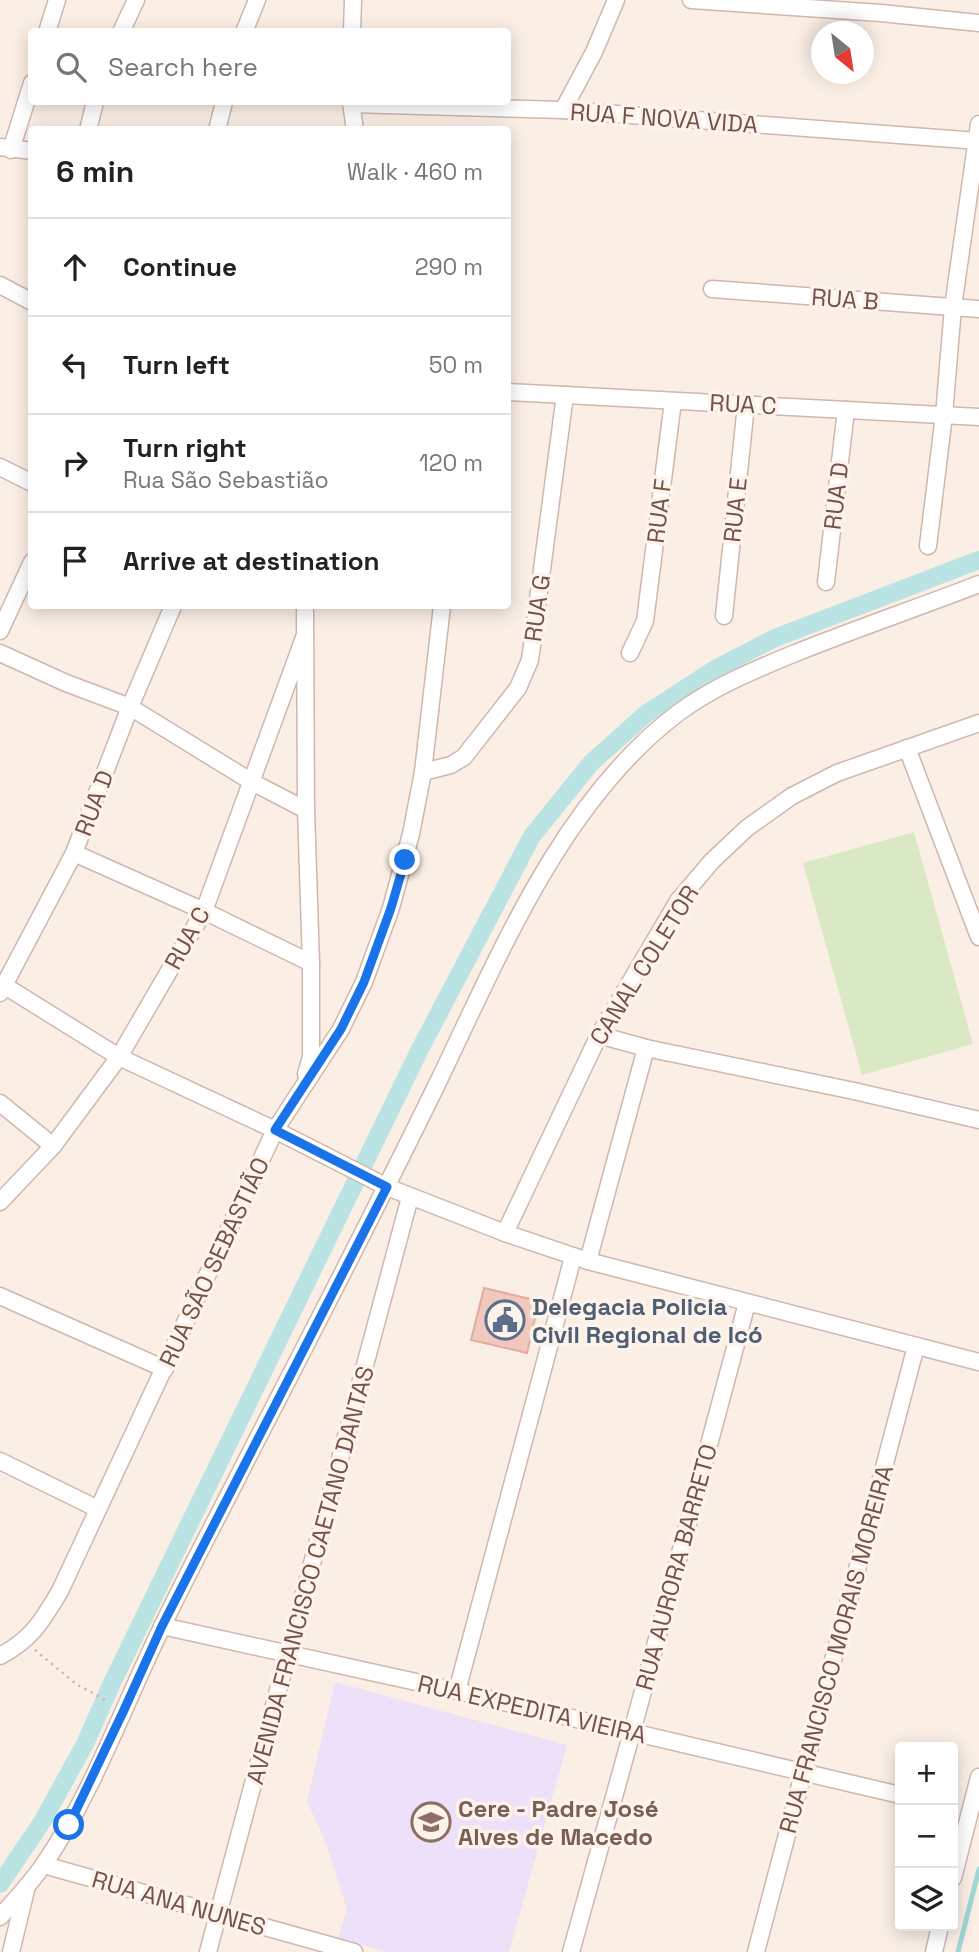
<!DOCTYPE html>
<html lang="en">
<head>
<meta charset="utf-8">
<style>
	:root { --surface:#fff; --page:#f6f6f6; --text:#222; --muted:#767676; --line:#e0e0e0 }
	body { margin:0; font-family:"Space Grotesk",sans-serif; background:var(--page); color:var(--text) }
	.controls { position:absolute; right:21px; bottom:21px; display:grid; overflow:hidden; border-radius:7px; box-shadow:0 4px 18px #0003 }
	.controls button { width:63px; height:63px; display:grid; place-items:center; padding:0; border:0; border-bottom:2px solid var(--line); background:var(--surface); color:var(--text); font:35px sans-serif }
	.compass { position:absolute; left:811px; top:21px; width:63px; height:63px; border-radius:50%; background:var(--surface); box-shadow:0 4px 18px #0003; rotate:150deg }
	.stop { position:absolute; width:21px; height:21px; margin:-16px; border:5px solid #1a73e8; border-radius:50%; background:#fff }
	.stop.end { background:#1a73e8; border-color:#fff; box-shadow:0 2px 7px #0008 }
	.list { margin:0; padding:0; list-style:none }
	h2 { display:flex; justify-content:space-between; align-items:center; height:91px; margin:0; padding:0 28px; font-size:30px }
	h2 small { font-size:23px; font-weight:400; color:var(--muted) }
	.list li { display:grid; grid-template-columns:46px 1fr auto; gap:21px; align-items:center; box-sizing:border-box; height:98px; padding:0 28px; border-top:2px solid var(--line) }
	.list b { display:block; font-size:26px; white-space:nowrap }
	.list p { margin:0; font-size:23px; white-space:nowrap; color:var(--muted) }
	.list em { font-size:23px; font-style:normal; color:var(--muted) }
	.icon { flex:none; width:38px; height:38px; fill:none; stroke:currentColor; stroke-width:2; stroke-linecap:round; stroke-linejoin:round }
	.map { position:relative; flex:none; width:979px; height:1952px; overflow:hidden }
	.search { position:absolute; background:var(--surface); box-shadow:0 4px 18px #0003; left:28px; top:28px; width:483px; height:77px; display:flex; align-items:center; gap:18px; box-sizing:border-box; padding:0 24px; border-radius:7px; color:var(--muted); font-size:26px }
	.panel { position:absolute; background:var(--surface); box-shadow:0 4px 18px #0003; left:28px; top:126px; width:483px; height:483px; border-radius:7px }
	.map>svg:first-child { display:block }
	.education { fill:#ece1f8 }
	.green { fill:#d9e9c3 }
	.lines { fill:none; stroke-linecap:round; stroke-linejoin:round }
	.stream { stroke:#a0d6d5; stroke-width:5 }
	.canal { stroke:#bae4e3; stroke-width:18 }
	.building { fill:#f0c8bd; stroke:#e2ac9e; stroke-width:2 }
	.minor-casing { stroke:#cfb7ae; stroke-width:19 }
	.path { stroke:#d5aca0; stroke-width:2.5; stroke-dasharray:2 5; stroke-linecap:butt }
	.minor { stroke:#fff; stroke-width:16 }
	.route { stroke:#1a73e8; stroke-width:9 }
	.labels { text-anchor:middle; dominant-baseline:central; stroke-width:7; stroke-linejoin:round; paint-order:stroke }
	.street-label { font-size:24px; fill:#73524b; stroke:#fef3eb }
	.service-label { font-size:24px; font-weight:bold; fill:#4e5e75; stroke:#fef3eb; text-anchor:start }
	.education-label { font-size:24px; font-weight:bold; fill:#785e54; stroke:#fef3eb; text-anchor:start }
</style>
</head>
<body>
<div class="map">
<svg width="979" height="1952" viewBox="0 0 979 1952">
	<rect width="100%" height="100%" fill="#fbefe5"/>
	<!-- education -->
	<polygon class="education" points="335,1682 567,1745 509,1952 388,1952 338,1939 347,1909 326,1844 307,1801"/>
	<!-- green -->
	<polygon class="green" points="914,832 973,1044 862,1075 803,863"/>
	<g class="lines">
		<!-- stream -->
		<polyline class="stream" points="958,1952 979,1869"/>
		<!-- canal -->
		<polyline class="canal" points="0,1884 42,1822 85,1744 111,1685 420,1049 532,836 591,763 647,713 715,669 775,638 979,560"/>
	</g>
	<!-- building -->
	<polygon class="building" points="484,1288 539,1301 527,1353 471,1340"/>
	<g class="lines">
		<!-- minor casing -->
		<g class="minor-casing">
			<g id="minor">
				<polyline points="691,0 881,13 979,23"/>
				<polyline points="47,32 57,0"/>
				<polyline points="121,32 136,0"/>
				<polyline points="244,32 257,0"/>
				<polyline points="352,32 353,0"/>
				<polyline points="351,102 355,130"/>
				<polyline points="351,104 563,110 979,141"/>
				<polyline points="563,110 594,52 616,0"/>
				<polyline points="88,130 95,102"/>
				<polyline points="217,130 224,102"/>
				<polyline points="0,147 32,151"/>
				<polyline points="11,150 32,83"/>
				<polyline points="0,285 32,302"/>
				<polyline points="712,289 979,309"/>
				<polyline points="508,392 979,417"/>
				<polyline points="0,467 32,483"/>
				<polyline points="928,546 944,415 953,307 979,124"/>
				<polyline points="826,582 846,410"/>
				<polyline points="305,606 306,810 311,963 311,1057 306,1074"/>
				<polyline points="724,616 746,405"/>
				<polyline points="0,631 32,562"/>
				<polyline points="0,653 66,683 130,707 252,782 306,810"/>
				<polyline points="630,653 645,621 673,401"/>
				<polyline points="907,748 979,937"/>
				<polyline points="423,772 451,765 464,757 518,688 530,660 565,395"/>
				<polyline points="74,853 204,911 311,963"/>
				<polyline points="5,986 119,1057 275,1130 387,1187 505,1233 588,1261 979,1362"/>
				<polyline points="0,993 74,853 130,707 173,606"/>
				<polyline points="599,1035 646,1048 854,1091 979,1120"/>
				<polyline points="0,1103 53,1146"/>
				<polyline points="0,1202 53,1146 119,1057 204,911 305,635"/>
				<polyline points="505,1233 599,1035 678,901 712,861 747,828 792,796 837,773 979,723"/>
				<polyline points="588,1261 646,1048"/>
				<polyline points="0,1296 165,1369"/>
				<polyline points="0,1461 98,1509"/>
				<polyline points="162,1626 457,1691 900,1795"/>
				<path d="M0,1656C32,1639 42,1621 60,1591L275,1130L341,1029L364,982L391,908L411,834L423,772L442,606"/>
				<polyline points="457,1691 573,1257"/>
				<polyline points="44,1865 354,1952"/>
				<polyline points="953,1878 979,1777"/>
				<path d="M0,1917C15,1900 31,1883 44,1864C94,1791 124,1704 163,1625C189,1570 218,1517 245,1463C311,1335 377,1208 440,1078C501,951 563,800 678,713C713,687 754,670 793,654C855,629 917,608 979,584"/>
				<polyline points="11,1952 26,1890"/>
				<polyline points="208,1952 410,1197"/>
				<polyline points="571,1952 632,1732 747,1303"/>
				<polyline points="756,1952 916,1346"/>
				<polyline points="934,1952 940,1926"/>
			</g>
		</g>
		<!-- path -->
		<polyline class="path" points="35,1650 76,1684 109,1702"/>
		<!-- minor -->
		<use href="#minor" class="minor"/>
	</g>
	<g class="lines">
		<!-- route -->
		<polyline class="route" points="69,1825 124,1710 162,1626 387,1187 275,1130 341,1029 364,982 391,908 405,860"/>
	</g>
	<!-- icons -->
	<defs>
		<g id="civic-ring" transform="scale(2.0125)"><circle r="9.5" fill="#fef3eb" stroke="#5c6f8a" stroke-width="1.5"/><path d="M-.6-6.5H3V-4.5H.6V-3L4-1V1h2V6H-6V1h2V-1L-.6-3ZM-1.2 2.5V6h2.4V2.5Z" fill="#5c6f8a"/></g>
		<g id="school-ring" transform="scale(2.0125)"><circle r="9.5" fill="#fef3eb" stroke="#8d6e63" stroke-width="1.5"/><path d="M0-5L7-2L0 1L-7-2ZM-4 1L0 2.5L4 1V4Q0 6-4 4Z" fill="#8d6e63"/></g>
	</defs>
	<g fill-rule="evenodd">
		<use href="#civic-ring" x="505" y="1320"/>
		<use href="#school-ring" x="431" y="1822"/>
	</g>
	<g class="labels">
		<!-- street labels -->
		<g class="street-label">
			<text transform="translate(664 118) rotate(4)">RUA F NOVA VIDA</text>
			<text transform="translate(845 299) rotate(4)">RUA B</text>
			<text transform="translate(743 404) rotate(3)">RUA C</text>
			<text transform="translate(836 496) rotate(-83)">RUA D</text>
			<text transform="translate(735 510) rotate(-84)">RUA E</text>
			<text transform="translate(659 511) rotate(-83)">RUA F</text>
			<text transform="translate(537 608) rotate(-82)">RUA G</text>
			<text transform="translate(94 803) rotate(-69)">RUA D</text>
			<text transform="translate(187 938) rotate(-61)">RUA C</text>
			<text transform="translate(644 965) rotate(-58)">CANAL COLETOR</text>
			<text transform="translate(214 1262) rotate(-65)">RUA SÃO SEBASTIÃO</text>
			<text transform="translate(676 1567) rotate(-75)">RUA AURORA BARRETO</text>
			<text transform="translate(310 1575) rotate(-75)">AVENIDA FRANCISCO CAETANO DANTAS</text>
			<text transform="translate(836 1649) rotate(-75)">RUA FRANCISCO MORAIS MOREIRA</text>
			<text transform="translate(532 1709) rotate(13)">RUA EXPEDITA VIEIRA</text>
			<text transform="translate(179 1903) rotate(16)">RUA ANA NUNES</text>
		</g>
		<!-- service labels -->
		<g class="service-label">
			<text x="532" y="1306">Delegacia Policia<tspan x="532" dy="28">Civil Regional de Icó</tspan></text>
		</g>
		<!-- education labels -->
		<g class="education-label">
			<text x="458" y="1808">Cere - Padre José<tspan x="458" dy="28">Alves de Macedo</tspan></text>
		</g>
	</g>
</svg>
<div class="controls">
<button>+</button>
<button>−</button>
<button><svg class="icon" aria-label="layers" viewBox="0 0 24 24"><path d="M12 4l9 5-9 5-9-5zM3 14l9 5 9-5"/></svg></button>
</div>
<svg class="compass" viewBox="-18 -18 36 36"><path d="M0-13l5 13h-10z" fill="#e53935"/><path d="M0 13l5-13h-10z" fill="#767676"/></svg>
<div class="stop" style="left:69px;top:1825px"></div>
<div class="stop end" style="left:405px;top:860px"></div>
<div class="search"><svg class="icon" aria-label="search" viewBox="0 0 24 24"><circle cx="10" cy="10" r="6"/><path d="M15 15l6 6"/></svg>Search here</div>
<section class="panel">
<h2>6 min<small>Walk · 460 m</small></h2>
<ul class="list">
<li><svg class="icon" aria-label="ahead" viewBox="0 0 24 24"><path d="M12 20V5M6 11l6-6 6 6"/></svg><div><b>Continue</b></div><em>290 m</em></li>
<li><svg class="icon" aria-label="left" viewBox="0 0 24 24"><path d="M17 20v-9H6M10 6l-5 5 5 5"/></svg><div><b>Turn left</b></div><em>50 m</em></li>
<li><svg class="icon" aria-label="right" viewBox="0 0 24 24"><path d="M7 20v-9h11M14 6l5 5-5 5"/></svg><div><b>Turn right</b><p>Rua São Sebastião</p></div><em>120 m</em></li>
<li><svg class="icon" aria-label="arrive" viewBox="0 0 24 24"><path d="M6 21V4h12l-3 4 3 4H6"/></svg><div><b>Arrive at destination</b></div></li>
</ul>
</section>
</div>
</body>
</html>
